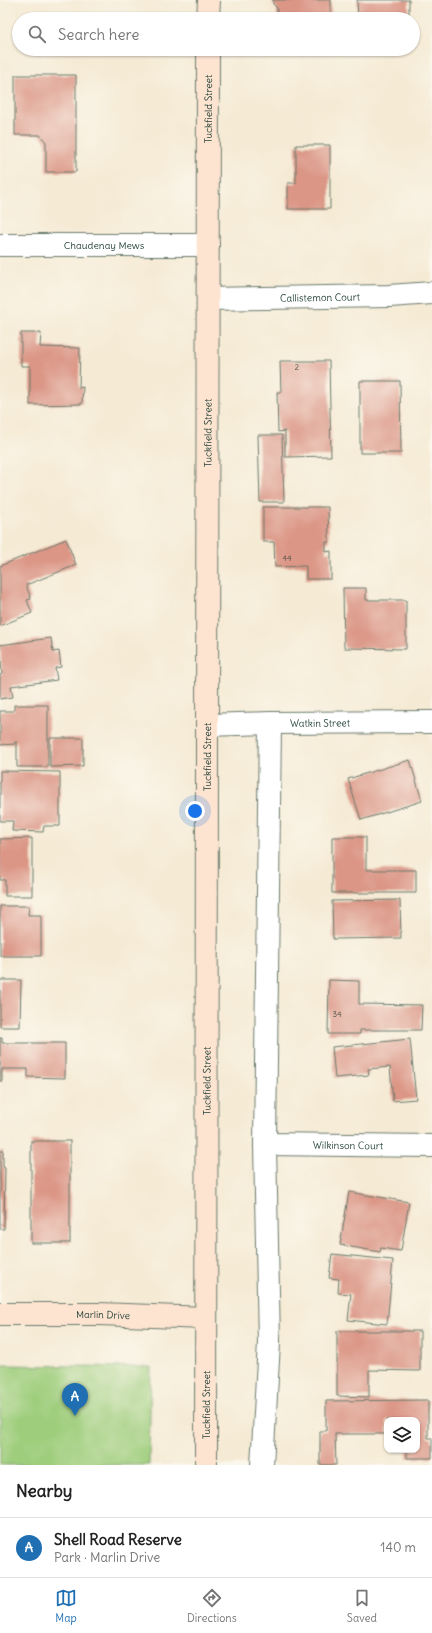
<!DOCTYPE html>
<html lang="en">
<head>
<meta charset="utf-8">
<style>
	:root { --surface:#fff; --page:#f6f6f6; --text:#222; --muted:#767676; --line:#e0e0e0; --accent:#1f6fb2 }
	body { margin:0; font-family:Delius,sans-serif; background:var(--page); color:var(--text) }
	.controls { position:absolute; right:12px; bottom:12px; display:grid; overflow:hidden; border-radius:8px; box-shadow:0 1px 3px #0004 }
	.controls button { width:36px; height:36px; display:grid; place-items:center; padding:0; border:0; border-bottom:1px solid var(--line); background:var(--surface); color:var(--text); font:20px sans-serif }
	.you { position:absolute; left:195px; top:811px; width:14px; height:14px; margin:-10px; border:3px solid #fff; border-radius:50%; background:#1a73e8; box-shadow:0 0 0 6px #1a73e833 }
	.badge { display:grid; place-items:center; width:26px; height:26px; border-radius:50%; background:var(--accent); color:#fff; font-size:13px; font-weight:700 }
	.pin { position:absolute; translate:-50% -33px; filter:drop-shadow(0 1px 2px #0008) }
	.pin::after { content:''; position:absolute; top:21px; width:14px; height:12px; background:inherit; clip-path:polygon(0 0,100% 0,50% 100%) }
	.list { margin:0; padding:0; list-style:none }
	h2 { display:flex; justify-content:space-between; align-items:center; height:52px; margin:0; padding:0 16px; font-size:17px }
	h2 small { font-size:13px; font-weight:400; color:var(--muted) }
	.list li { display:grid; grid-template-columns:26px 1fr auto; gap:12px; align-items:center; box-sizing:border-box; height:60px; padding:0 16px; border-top:1px solid var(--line) }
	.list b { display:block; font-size:15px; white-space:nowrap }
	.list p { margin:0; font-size:13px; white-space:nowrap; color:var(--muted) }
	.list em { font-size:13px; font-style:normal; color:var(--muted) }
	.icon { flex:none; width:22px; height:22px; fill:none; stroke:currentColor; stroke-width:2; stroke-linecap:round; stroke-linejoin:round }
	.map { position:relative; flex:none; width:432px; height:1465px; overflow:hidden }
	.search { position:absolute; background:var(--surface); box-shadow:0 1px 3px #0004; left:12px; right:12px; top:12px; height:44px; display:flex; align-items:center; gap:10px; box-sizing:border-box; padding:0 14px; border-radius:22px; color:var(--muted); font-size:15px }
	.sheet { height:112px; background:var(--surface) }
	nav { display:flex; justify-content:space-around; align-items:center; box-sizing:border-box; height:56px; border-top:1px solid var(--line); background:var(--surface); font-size:11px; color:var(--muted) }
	nav a { display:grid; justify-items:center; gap:2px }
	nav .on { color:var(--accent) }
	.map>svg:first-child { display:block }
	.green { fill:#9ecd7b; stroke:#5e8558 }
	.building { fill:#db9686 }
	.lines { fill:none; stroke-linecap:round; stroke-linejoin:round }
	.street-casing { stroke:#6a7a6c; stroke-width:24 }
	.secondary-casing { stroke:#6a7a6c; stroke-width:24 }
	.street { stroke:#fff; stroke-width:22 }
	.secondary { stroke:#fde4d1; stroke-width:22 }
	.labels { text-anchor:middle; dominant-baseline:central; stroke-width:3; stroke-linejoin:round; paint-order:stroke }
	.number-label { font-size:8px; fill:#4e5348 }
	.street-label { font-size:10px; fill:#1f3d34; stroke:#fbf7ec }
</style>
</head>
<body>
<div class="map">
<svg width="432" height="1465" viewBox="0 0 432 1465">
	<rect width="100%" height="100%" fill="#fbf7ec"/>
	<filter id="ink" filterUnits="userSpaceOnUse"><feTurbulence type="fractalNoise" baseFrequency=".025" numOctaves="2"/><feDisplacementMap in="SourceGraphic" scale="8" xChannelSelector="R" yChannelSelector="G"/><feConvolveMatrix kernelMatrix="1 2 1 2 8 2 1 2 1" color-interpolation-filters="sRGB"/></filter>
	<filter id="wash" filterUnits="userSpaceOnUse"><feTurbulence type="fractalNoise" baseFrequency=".012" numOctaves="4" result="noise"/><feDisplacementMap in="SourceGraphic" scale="16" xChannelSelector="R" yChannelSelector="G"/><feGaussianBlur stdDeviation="0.9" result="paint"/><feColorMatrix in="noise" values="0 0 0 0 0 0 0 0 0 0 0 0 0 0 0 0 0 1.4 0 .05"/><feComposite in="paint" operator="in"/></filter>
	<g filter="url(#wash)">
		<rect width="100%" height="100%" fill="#f5ead4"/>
		<!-- green -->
		<polygon class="green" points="0,1365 151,1367 149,1465 0,1465"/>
		<g id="blocks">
			<!-- building -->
			<g class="building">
				<polygon points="273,0 331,0 331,19 277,19 277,8 273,4"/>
				<polygon points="357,0 409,0 409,19 358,19"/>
				<polygon points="15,75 76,75 76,172 46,172 46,142 40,135 15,135"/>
				<polygon points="296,145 330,145 330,209 288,209 288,183 296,183"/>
				<polygon points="21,333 41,333 40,347 80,348 79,388 83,387 82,404 30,405 30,366 21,366"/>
				<polygon points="280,361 329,361 331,456 285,457 285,431 278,432 277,392 281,392"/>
				<polygon points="360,381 400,381 401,453 360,453"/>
				<polygon points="258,435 282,435 284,502 260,502"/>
				<polygon points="263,507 328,507 329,542 326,542 326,552 331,551 331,579 306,579 306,566 275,567 274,542 263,542"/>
				<polygon points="66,539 76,565 26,585 31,599 27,600 32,613 0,626 0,566"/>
				<polygon points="343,588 366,588 366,600 406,600 406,649 344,648"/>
				<polygon points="51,638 53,652 59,651 61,667 55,668 57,680 11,686 13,697 0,699 0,675 2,674 0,645"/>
				<polygon points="14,705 48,705 48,767 17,767 17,742 15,742 15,744 0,745 0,711 14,711"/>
				<polygon points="50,738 83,738 83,766 50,767"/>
				<polygon points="410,760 422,801 361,820 348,779"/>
				<polygon points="0,771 60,772 60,826 44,826 43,832 12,831 13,821 0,821"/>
				<polygon points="332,837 366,837 366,870 416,870 416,893 332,893"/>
				<polygon points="32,838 32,896 5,896 5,880 0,880 0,839"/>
				<polygon points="400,900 401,938 333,939 332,901"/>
				<polygon points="0,906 29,906 28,915 41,915 41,956 0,956"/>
				<polygon points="0,980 21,980 20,1027 0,1027"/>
				<polygon points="329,980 359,981 359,1004 422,1005 421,1030 360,1030 360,1034 328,1034"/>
				<polygon points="0,1038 2,1038 2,1043 65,1043 65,1078 28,1077 28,1069 2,1069 2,1081 0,1081"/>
				<polygon points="410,1039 416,1099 393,1101 390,1067 368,1069 369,1075 335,1078 332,1047"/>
				<rect x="31" y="1141" width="39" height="102"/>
				<polygon points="0,1151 3,1151 3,1167 5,1168 4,1229 0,1229"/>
				<polygon points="349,1192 409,1202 401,1251 381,1248 380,1252 340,1245"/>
				<polygon points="332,1254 393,1260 387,1324 348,1320 351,1294 338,1293 339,1279 329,1278"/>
				<polygon points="337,1331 420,1331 420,1371 369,1370 369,1397 337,1396"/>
				<polygon points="428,1400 428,1438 432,1438 432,1458 407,1458 407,1450 417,1450 417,1420 387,1420 387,1434 335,1434 336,1465 320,1465 320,1431 326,1431 326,1401"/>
			</g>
		</g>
	</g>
	<g filter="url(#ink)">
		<use href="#blocks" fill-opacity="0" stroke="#6a7a6c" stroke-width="1"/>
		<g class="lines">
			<!-- street casing -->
			<g class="street-casing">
				<g id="street">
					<path id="s1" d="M0,245H208"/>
					<path id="s2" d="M208,299L389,296L432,293"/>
					<path id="s3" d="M207,725L270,723L432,722"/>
					<path id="s4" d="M265,1144L432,1146"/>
					<polyline points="262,1465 269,1343 265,1144 270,723"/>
				</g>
			</g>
			<!-- secondary casing -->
			<g class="secondary-casing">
				<g id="secondary">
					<polyline points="208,19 209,0"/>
					<path id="s5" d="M0,1314H99L206,1318"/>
					<path id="s6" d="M206,1465L208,49"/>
				</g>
			</g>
			<!-- street -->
			<use href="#street" class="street"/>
			<!-- secondary -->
			<use href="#secondary" class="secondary"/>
		</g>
	</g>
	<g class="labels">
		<!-- number labels -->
		<g class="number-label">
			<text x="297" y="367">2</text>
			<text x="287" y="558">44</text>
			<text x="337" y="1014">34</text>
		</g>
		<!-- street labels -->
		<g class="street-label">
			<text stroke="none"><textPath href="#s6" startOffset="1356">Tuckfield Street</textPath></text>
			<text stroke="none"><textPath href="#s1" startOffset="104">Chaudenay Mews</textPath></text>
			<text stroke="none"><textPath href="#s2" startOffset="112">Callistemon Court</textPath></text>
			<text stroke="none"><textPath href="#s6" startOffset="1032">Tuckfield Street</textPath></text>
			<text stroke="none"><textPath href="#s3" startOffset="113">Watkin Street</textPath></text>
			<text stroke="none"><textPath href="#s6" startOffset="708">Tuckfield Street</textPath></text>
			<text stroke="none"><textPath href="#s6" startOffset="384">Tuckfield Street</textPath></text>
			<text stroke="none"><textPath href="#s4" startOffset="83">Wilkinson Court</textPath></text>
			<text stroke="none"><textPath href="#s5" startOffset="103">Marlin Drive</textPath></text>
			<text stroke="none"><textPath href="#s6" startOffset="60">Tuckfield Street</textPath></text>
		</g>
	</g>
</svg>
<div class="controls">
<button><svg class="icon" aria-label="layers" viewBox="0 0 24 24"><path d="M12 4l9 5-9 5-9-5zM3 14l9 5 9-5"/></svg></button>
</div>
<div class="you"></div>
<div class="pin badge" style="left:75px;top:1416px">A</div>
<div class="search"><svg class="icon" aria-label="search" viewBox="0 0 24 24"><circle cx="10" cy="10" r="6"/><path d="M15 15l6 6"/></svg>Search here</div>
</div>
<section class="sheet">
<h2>Nearby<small></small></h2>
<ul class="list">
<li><span class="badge">A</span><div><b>Shell Road Reserve</b><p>Park · Marlin Drive</p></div><em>140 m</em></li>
</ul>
</section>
<nav>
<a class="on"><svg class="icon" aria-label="map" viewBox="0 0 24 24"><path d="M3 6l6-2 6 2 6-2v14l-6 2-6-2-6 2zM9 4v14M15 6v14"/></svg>Map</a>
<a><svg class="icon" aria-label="directions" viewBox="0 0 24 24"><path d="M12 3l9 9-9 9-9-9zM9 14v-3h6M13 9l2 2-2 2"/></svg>Directions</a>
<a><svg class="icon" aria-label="saved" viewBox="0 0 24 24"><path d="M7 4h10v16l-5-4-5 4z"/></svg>Saved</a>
</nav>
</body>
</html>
